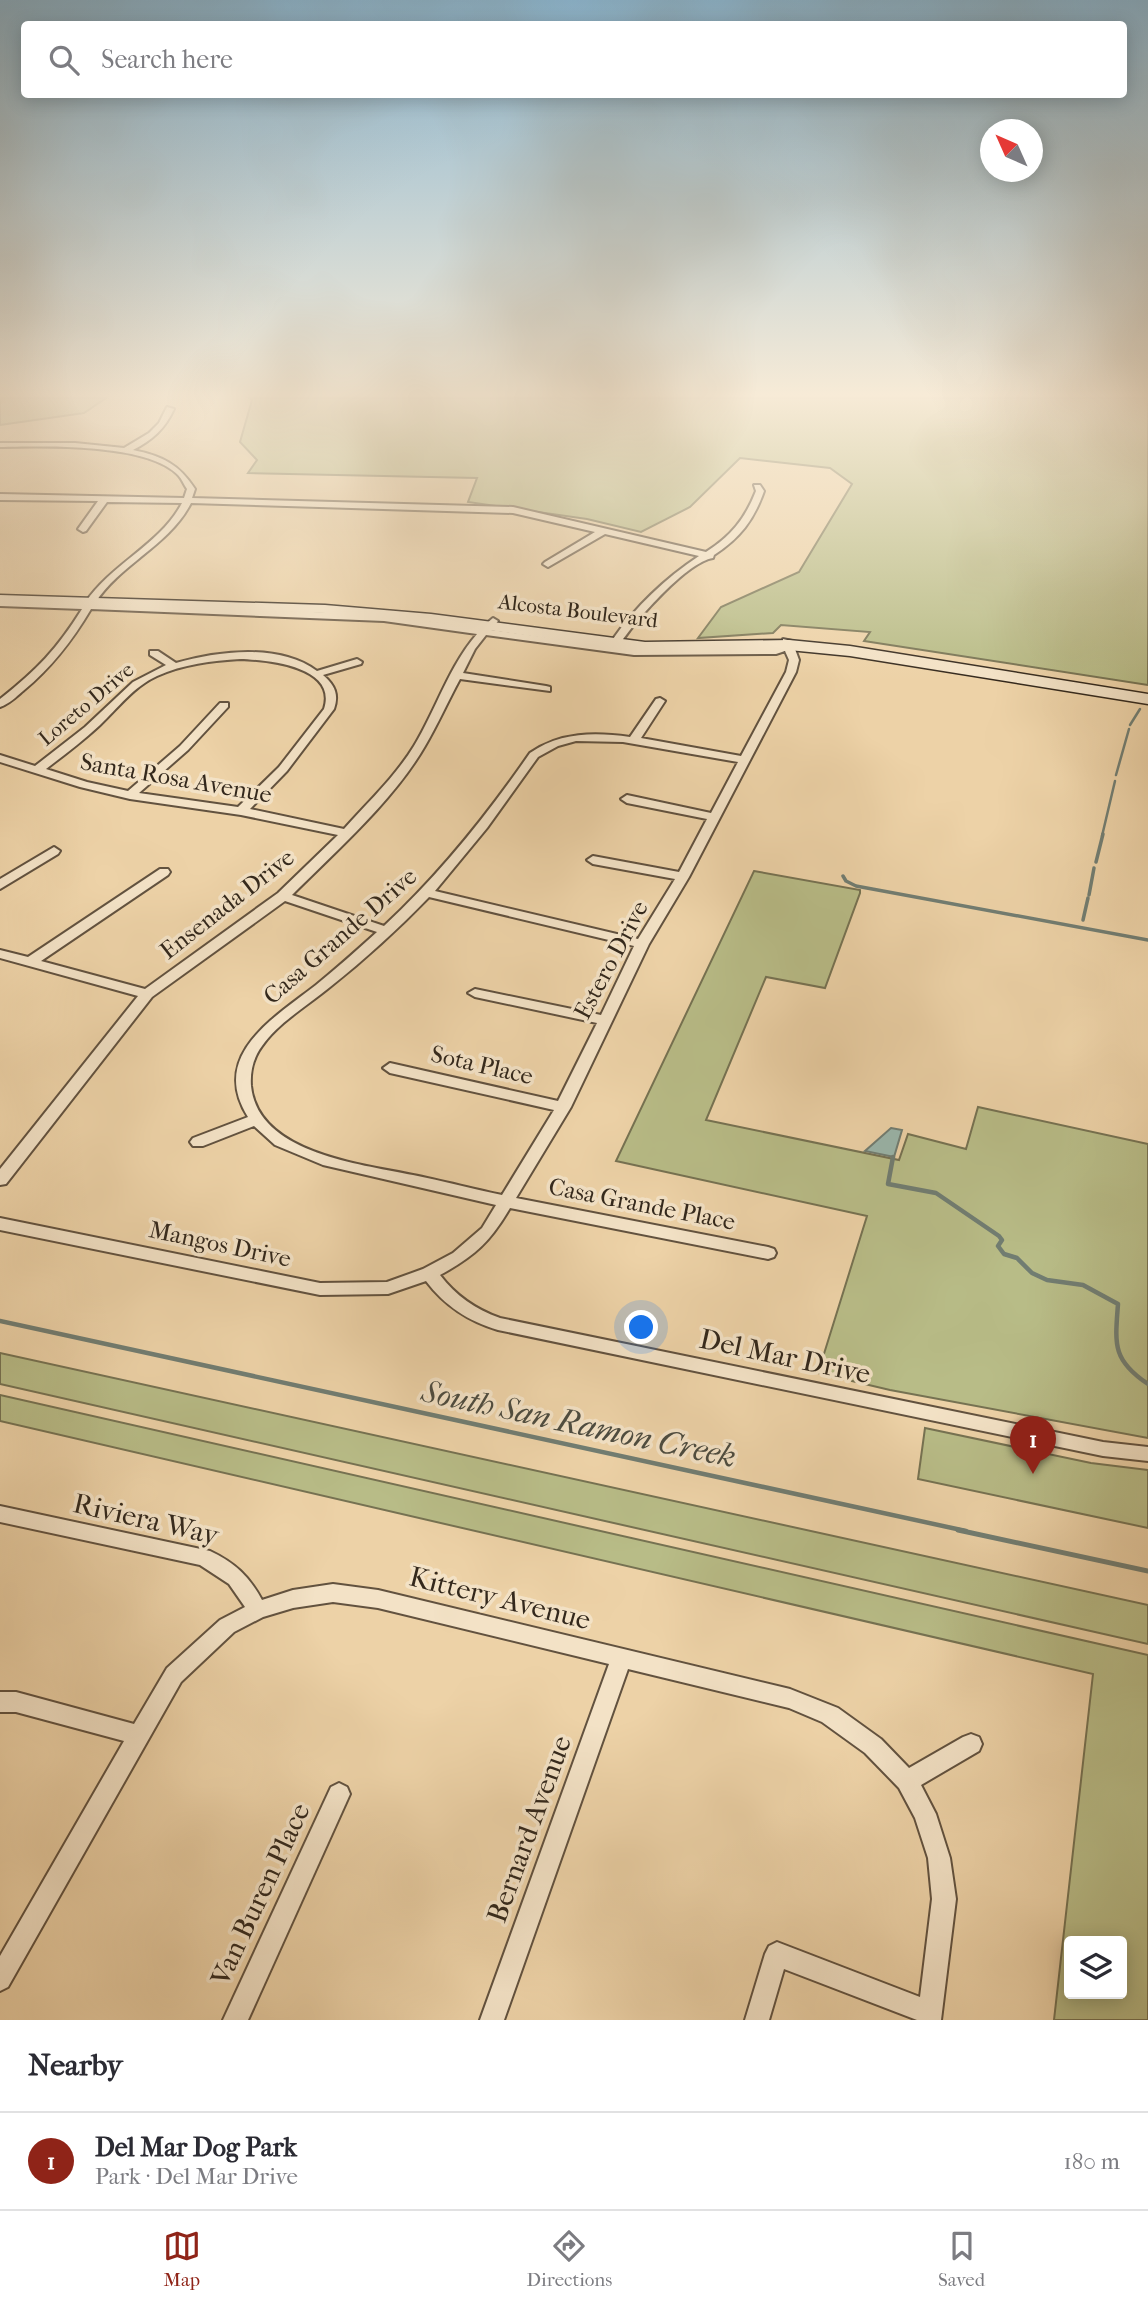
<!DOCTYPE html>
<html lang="en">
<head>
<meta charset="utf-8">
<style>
	:root { --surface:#fff; --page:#f7f7f7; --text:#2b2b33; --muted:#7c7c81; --line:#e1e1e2; --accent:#8f2418 }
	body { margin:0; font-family:"IM FELL French Canon",serif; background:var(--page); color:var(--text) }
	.controls { position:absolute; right:21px; bottom:21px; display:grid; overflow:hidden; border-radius:7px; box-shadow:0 4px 18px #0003 }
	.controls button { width:63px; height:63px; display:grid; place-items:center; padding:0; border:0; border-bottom:2px solid var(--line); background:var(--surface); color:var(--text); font:35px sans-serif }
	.compass { position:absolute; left:980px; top:119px; width:63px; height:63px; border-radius:50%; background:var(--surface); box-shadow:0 4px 18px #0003; rotate:315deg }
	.you { position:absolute; left:642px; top:1328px; width:24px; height:24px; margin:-18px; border:5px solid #fff; border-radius:50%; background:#1a73e8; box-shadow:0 0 0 10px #1a73e833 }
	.badge { display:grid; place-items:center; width:46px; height:46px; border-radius:50%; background:var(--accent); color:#fff; font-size:23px; font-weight:700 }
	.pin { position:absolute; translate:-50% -58px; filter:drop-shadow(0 2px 4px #0008) }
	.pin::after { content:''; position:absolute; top:37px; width:24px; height:21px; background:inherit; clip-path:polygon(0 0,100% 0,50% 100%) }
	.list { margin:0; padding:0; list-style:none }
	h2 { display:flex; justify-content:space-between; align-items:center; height:91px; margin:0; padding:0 28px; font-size:30px }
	h2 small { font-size:23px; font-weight:400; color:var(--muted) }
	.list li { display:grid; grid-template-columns:46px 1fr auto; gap:21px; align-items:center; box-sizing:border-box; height:98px; padding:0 28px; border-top:2px solid var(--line) }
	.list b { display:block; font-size:26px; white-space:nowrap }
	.list p { margin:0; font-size:23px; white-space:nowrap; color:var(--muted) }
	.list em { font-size:23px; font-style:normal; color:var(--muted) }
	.icon { flex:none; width:38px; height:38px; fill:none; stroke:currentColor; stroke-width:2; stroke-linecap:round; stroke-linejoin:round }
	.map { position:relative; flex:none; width:1148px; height:2020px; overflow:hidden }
	.search { position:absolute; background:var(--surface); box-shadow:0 4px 18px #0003; left:21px; right:21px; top:21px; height:77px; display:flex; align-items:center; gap:18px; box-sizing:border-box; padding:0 24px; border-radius:7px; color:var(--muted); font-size:26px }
	.sheet { height:189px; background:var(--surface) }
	nav { display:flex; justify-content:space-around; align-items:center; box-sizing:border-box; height:98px; border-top:2px solid var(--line); background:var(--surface); font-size:19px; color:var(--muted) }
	nav a { display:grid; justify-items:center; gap:4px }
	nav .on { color:var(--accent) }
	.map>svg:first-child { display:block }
	.green { fill:#b8bc87; stroke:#767252; stroke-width:2; fill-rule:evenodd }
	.water { fill:#9ab6ac; stroke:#717d72; stroke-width:2 }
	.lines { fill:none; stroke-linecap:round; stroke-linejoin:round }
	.stream-far3 { stroke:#717d72; stroke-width:2.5 }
	.stream-far2 { stroke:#717d72; stroke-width:3.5 }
	.stream-far1 { stroke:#717d72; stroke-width:4.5 }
	.stream { stroke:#717d72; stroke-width:5 }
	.minor-casing { stroke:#62523f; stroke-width:4 }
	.secondary-casing { stroke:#33281c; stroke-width:3 }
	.minor { fill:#f3e2c6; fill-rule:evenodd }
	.secondary { fill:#f3e2c6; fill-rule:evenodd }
	.labels { text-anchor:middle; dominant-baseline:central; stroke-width:7; stroke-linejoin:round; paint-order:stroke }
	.far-street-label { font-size:21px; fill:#33281c; stroke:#f3e2c6 }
	.street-label { font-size:24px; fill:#33281c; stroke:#f3e2c6 }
	.near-street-label { font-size:28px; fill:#33281c; stroke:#f3e2c6 }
	.near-water-label { font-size:32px; font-style:italic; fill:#4d4c40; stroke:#f3e2c6 }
</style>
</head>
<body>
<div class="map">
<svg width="1148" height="2020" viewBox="0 0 1148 2020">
	<rect width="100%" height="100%" fill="#edd2a7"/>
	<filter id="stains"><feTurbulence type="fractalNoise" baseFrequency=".00286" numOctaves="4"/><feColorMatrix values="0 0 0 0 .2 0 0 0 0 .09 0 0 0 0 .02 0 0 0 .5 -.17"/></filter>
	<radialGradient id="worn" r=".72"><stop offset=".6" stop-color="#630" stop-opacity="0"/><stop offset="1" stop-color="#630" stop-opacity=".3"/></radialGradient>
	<!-- green -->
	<g class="green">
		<polygon points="0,398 106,398 84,413 0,425"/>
		<polygon points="249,398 1148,398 1148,685 864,641 870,632 781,625 773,633 698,638 721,607 799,572 852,484 830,468 740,458 690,507 641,532 587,519 468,502 477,478 248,473 257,460 240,442 252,400"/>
		<polygon points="754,871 860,890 860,893 825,988 766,977 706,1120 899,1160 908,1134 966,1149 978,1107 1148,1144 1148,1438 890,1390 818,1373 867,1216 616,1161"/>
		<polygon points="0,1353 1148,1605 1148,1644 0,1384"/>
		<path d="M0,1395L1148,1655V2020H1054L1093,1674L0,1421ZM1069,1941H1122V1994H1069Z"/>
		<polygon points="925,1428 1091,1463 1148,1470 1148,1528 918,1479"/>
	</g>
	<!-- water -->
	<polygon class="water" points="891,1128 902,1130 894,1157 865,1151"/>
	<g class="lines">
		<!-- stream-far3 -->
		<g class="stream-far3">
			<polyline points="1130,725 1140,709"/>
			<polyline points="1116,775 1129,729"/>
			<polyline points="1102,836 1115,781"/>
		</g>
		<!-- stream-far2 -->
		<g class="stream-far2">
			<polyline points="1096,862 1103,834"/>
			<polyline points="843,876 846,881 856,886 1148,940"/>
			<polyline points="1089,895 1094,868"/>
			<polyline points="1083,920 1088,898"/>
		</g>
		<!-- stream-far1 -->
		<g class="stream-far1">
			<path d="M893,1157L888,1184L936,1193L999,1236L1002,1240L998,1246L1004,1254L1017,1258L1032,1273L1047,1280L1083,1285L1118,1304C1115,1344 1112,1360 1148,1384"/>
			<polyline points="0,1321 966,1531"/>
		</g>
		<!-- stream -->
		<polyline class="stream" points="958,1530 1148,1571"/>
		<!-- minor casing -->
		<g class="minor-casing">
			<g id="minor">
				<path d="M167,407L174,409C165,429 152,440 133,450C162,456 179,464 195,489L192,498L513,507L706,552C731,536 745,519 756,491L754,485H760L764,491C754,520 740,538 714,555L713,558C687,562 637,619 622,641L618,642L613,639C636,606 666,578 699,556L605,534L548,567L543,564L545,562L595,532L513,513L191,503C169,546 121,563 95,603L384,615L481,628L493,618L498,621L491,630L634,649L774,648L783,644V639L792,641L799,660L796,672L689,877L649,944L571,1107L516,1198L768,1247L774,1249L776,1253L774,1257L768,1259L510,1208C490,1242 475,1256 440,1275C456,1296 475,1309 500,1318L1103,1442L1148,1447V1461L1103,1456L498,1330C468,1321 445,1306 426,1281L388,1294L320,1295L0,1230V1218L320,1283L387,1282L423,1269L453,1253L482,1228L496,1205L323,1165L275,1145L254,1126L203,1146H193L190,1142L193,1138L248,1117C209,1055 274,1018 316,985C337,968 357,950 377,932L285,901L152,997L6,1184L0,1185V1169L138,996L0,958V950L28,957L160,869H168L170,872L168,875L41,961L145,989L278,893L338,835L241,815L130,799L80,787L0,762V755L35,766L85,727L133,682L166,665L150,655V651H158L176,663C218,651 279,643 317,671L357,659L362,662L361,664L323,675C335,685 339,695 334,709L287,771L250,809L344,829C368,802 395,777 414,746C436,710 449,666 477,634L384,621L91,609C72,641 52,667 23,691C16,697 9,704 0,707V699C37,670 57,649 82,609L0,606V600L85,603C112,563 161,544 182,503L107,502L86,531L83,532L78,529L98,501L0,500V494L184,498L187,489C184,485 182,479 178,475C148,443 42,446 0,447V443H75L124,448L149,433L159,423ZM486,635L634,655L776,654L785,651L789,660L786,672L741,756L641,738L665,701L660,698L656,699L630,737C595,732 560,732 530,753C487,815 440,874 384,926L292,895C336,851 394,800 425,746C438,724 448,701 460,679L550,691V687L546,686L463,673L475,649ZM240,659C267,660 338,666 324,709L279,767L238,807L139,793L188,750L228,707V703H220L180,746L128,791L87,782L46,769C64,755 83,741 100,725C118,708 133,687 157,676C183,664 212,661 240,659ZM576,741L623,742L738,762L711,813L627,795L621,799L627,803L707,819L679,872L593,856L587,860L593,864L675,879L638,939L435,891L487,828L538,757L558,746ZM429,897L634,946L601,1015L475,989L468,993L475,997L597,1023L558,1101L390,1063L383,1068L390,1073L554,1110L502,1195C473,1189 443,1181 413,1175C362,1164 258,1154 251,1086C250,1072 253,1058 262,1046C279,1022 307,1006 330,987C365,959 398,929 429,897Z"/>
				<polygon points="54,847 60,851 58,854 0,889 0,879"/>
				<path d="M0,1506L210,1551C235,1563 249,1576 262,1600L293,1590L333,1584L378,1590L790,1689L838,1708L881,1739L909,1768L963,1737L971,1734L979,1737L982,1744L979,1751L921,1785L936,1814L950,1858L956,1899L941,2020H917L784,1969L769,2020H745L765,1954L769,1946L777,1942L920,1997L932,1899L928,1858L915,1818L899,1788L865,1753L822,1722L789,1708L628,1669L504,2020H480L609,1664L378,1608L333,1602L293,1608L263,1617L234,1632L181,1682L8,1987L0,1991V1956L124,1741L16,1712H0V1692H16L134,1724L167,1668L220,1620L245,1607L229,1584L200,1565L0,1522Z"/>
				<polygon points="339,1783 347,1787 350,1794 248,2020 223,2020 331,1787"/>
			</g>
		</g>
		<!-- secondary casing -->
		<g class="secondary-casing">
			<polygon id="secondary" points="0,595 325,605 431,614 645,642 789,640 850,646 1148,694 1148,704 850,656 789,650 645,652 431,622 325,613 0,603"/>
		</g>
		<!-- minor -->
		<use href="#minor" class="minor"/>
		<!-- secondary -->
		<use href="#secondary" class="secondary"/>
	</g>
	<!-- sky -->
	<linearGradient id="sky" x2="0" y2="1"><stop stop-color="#89b5d0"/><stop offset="0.58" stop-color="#f7ebd7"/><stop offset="1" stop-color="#f7ebd7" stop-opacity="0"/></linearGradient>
	<rect width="1148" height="681" fill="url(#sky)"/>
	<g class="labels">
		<!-- far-street labels -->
		<g class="far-street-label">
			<text transform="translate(578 611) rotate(7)">Alcosta Boulevard</text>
			<text transform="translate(86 704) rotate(-40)">Loreto Drive</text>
		</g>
		<!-- street labels -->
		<g class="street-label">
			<text transform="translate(176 778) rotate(10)">Santa Rosa Avenue</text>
			<text transform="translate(227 904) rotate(-38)">Ensenada Drive</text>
			<text transform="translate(340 936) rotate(-41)">Casa Grande Drive</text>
			<text transform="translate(611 960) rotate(-62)">Estero Drive</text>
			<text transform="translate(482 1065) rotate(13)">Sota Place</text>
			<text transform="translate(642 1204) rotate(11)">Casa Grande Place</text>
			<text transform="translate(220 1244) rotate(12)">Mangos Drive</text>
		</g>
		<!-- near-street labels -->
		<g class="near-street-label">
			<text transform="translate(785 1356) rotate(12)">Del Mar Drive</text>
			<text transform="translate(146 1519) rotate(13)">Riviera Way</text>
			<text transform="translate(500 1598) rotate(14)">Kittery Avenue</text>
			<text transform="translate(529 1829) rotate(-70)">Bernard Avenue</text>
			<text transform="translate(260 1894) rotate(-65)">Van Buren Place</text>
		</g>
		<!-- near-water labels -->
		<g class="near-water-label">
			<text transform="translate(579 1424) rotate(12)">South San Ramon Creek</text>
		</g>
	</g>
	<rect width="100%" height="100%" filter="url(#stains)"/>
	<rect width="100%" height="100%" fill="url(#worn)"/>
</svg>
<div class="controls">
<button><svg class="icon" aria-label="layers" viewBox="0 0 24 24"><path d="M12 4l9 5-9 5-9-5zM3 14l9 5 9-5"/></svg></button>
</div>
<svg class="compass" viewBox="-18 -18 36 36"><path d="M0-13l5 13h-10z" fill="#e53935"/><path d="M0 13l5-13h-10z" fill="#7c7c81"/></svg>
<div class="you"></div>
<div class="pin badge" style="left:1033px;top:1474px">1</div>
<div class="search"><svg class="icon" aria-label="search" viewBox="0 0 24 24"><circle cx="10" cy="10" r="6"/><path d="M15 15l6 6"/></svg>Search here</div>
</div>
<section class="sheet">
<h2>Nearby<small></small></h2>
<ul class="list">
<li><span class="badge">1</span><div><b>Del Mar Dog Park</b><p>Park · Del Mar Drive</p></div><em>180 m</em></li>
</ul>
</section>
<nav>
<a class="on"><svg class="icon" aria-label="map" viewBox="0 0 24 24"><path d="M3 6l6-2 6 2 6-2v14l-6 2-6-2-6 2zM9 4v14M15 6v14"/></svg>Map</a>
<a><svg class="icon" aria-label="directions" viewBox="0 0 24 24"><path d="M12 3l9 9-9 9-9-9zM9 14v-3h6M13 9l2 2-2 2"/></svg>Directions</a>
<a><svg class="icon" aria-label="saved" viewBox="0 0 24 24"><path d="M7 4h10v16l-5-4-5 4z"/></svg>Saved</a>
</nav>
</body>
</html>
